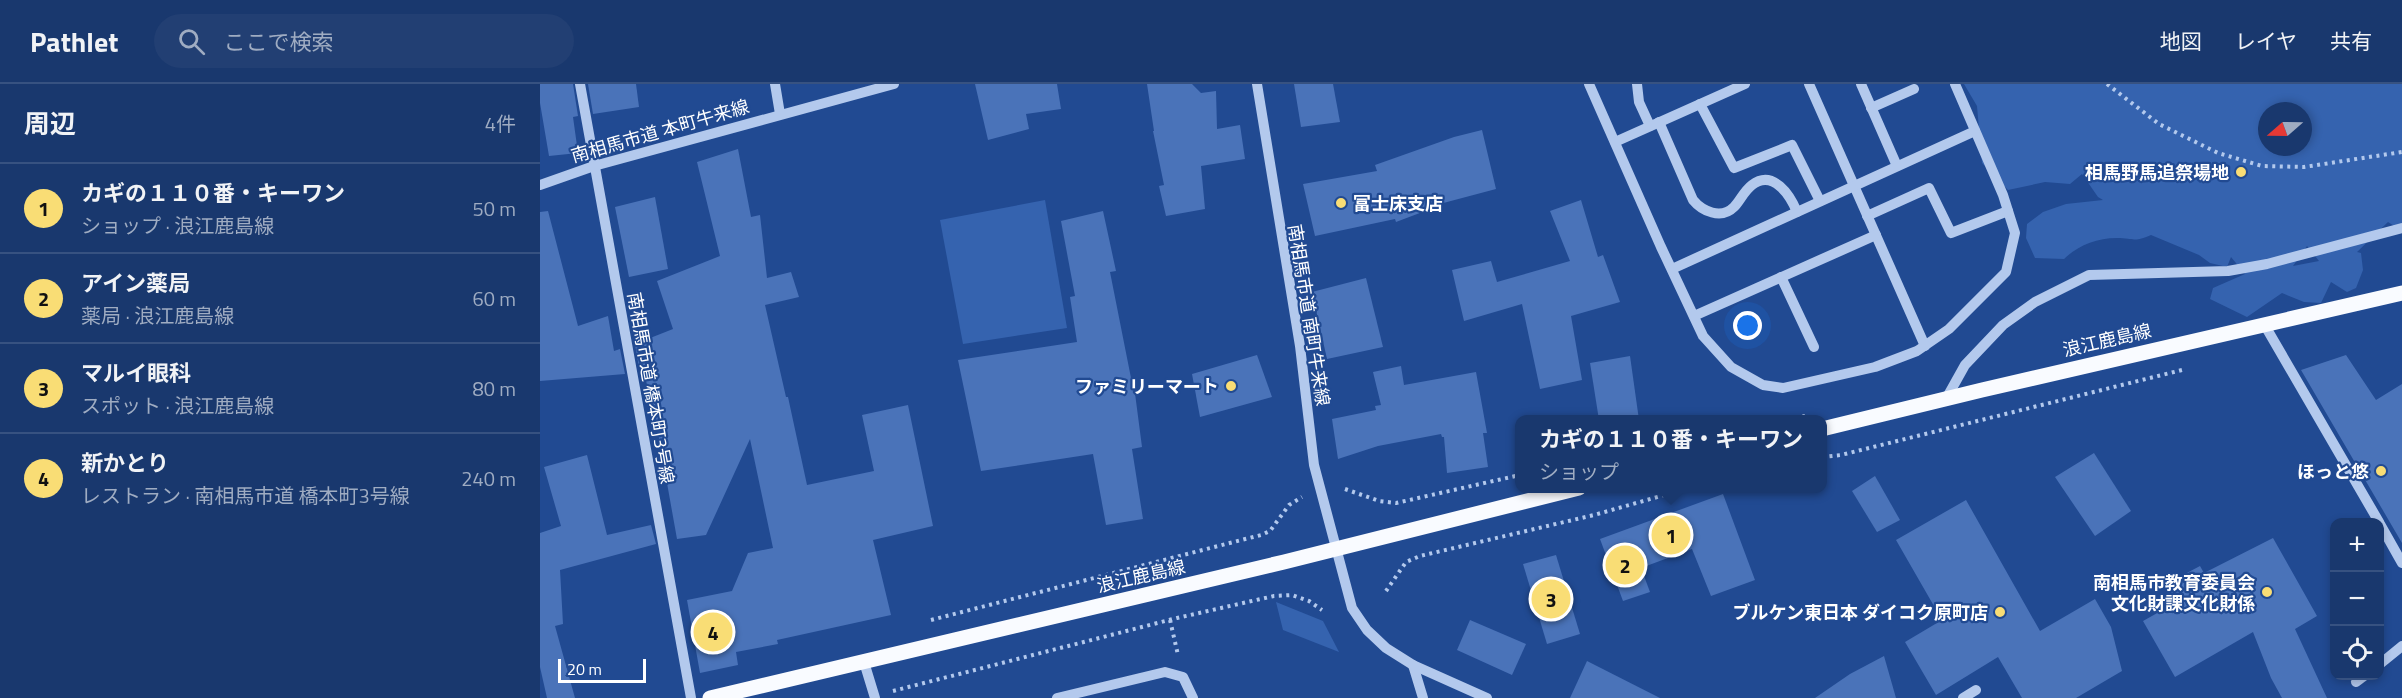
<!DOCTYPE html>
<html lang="ja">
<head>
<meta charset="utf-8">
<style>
	:root { --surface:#19386e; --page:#223f73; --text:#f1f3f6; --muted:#9facc2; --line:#375281; --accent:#f9dd75 }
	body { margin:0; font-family:"Titillium Web","Noto Sans JP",sans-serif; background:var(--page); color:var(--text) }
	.controls { position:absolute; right:18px; bottom:18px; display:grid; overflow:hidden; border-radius:12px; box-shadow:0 3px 9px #0003 }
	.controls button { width:54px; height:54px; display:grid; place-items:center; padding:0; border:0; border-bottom:2px solid var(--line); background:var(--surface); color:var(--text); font:30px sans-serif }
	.compass { position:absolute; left:1718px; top:18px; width:54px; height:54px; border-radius:50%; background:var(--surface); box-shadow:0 3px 9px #0003; rotate:250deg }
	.scale { position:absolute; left:18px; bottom:15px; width:88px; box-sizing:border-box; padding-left:6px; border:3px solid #fff; border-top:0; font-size:16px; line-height:21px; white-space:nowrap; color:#fff; -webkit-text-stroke:4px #214a92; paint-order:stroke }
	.you { position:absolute; left:1208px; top:242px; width:21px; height:21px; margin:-15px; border:4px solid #fff; border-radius:50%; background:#1a73e8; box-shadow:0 0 0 9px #1a73e833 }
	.badge { display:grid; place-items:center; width:39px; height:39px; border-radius:50%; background:var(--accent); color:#111; font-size:20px; font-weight:700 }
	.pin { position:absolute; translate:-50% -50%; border:3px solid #fff; box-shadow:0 2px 6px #0006 }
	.popup { position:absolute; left:975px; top:331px; width:312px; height:78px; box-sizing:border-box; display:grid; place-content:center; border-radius:12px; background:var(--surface); filter:drop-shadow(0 2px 4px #0005); font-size:20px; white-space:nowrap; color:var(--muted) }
	.popup b { font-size:22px; color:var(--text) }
	.popup::after { content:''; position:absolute; left:50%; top:100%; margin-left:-12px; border:12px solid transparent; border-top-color:var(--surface) }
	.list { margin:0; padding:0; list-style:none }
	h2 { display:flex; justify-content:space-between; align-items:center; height:78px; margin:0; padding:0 24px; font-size:26px }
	h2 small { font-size:20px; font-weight:400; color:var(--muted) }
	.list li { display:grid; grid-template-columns:39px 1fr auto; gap:18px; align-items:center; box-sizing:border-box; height:90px; padding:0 24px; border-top:2px solid var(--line) }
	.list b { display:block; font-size:22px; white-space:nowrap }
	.list p { margin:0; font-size:20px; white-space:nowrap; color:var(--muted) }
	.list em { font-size:20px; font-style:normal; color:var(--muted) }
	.icon { flex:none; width:33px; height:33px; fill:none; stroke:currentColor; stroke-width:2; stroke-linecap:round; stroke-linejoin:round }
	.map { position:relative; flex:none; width:1862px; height:614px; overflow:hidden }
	header { display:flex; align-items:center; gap:36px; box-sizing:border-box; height:84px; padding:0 30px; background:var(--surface); border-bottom:2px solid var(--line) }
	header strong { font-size:28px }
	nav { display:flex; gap:33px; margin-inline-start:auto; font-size:21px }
	.search { width:420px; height:54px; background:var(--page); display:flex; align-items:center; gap:15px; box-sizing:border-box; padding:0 21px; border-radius:33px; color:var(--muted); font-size:22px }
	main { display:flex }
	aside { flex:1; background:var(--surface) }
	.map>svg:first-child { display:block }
	.green { fill:#3563af; fill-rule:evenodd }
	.building { fill:#4a73b9 }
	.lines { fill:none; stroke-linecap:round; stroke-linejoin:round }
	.path { stroke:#b3c9ed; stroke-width:4; stroke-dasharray:3 4.5; stroke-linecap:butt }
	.minor { stroke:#b3c9ed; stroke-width:10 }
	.major { stroke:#f9fbff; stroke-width:15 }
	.poi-dot { fill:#f9dd75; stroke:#214a92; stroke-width:2 }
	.labels { text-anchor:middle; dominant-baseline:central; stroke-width:4.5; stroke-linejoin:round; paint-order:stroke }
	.street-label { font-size:18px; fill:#fff; stroke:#214a92 }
	.poi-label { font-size:18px; font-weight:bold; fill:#fff; stroke:#214a92; text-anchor:end }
</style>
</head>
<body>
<header>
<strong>Pathlet</strong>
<div class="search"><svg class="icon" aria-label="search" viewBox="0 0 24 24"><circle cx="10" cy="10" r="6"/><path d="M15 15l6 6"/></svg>ここで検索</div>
<nav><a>地図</a><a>レイヤ</a><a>共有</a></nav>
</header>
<main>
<aside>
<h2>周辺<small>4件</small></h2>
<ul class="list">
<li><span class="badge">1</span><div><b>カギの１１０番・キーワン</b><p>ショップ · 浪江鹿島線</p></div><em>50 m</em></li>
<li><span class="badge">2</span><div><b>アイン薬局</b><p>薬局 · 浪江鹿島線</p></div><em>60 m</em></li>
<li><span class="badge">3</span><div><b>マルイ眼科</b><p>スポット · 浪江鹿島線</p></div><em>80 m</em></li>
<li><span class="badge">4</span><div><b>新かとり</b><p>レストラン · 南相馬市道 橋本町3号線</p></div><em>240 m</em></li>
</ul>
</aside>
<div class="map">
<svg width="1862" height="614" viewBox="0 0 1862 614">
	<rect width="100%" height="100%" fill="#214a92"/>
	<!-- green -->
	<g class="green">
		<path d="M1424,0H1862V147L1848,138L1817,168L1821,169L1823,186L1816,204L1807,208L1791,198L1781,219L1764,218L1742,209L1707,233L1670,215L1673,204L1705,190L1691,173L1687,183L1670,179L1659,171L1611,151C1594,158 1597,155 1580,154C1559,153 1538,161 1524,175L1495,174L1486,154L1487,140L1503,128L1526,120L1563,116L1558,113L1542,90L1530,100L1505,98L1468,106L1442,79L1437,22ZM1727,27H1763V63H1727ZM1767,162L1779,177L1753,182Z"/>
		<polygon points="505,116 527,244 423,260 400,136"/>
		<polygon points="736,518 783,537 799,568 743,546"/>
	</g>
	<!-- building -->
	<g class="building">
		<polygon points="0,0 33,0 38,32 33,33 38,69 9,72 0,19"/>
		<polygon points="48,0 96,0 99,23 53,30"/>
		<polygon points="435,0 517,0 521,25 486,30 489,45 448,56"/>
		<polygon points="607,0 652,0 661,9 676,7 677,45 700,41 705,75 661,82 665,125 626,132 619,102 624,101 613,47 614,47"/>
		<polygon points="754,0 793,0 800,38 761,43"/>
		<polygon points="942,46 956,105 892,122 893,124 856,138 855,135 775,152 763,100 837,87 835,81 914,53"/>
		<polygon points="198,65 211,133 220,131 227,194 251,188 259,213 225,221 246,313 248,313 267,401 334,387 322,331 368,321 393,442 333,456 351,531 237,556 238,560 196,568 198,581 160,589 147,516 192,507 208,469 233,464 210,355 166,451 137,455 117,343 104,288 100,289 95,260 133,245 117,197 180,172 157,78"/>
		<polygon points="115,113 128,185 89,193 75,123"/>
		<polygon points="1041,116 1058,173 1063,171 1080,218 1031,232 1042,296 1000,305 982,220 924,237 912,186 951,177 957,198 1030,177 1010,127"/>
		<polygon points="8,127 38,242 68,232 74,267 80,265 85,290 0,297 0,128"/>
		<polygon points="563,127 576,187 570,188 591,294 593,294 602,363 592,365 603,435 566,441 553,370 441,387 418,276 537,258 530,213 535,212 521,137"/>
		<polygon points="826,194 843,263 787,275 772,208"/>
		<polygon points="717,271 732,313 660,333 652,290"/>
		<polygon points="1806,271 1836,316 1862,300 1862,459 1761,286"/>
		<polygon points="1090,272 1099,336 1059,336 1050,279"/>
		<polygon points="861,282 864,301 936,288 947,349 943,349 948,383 907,389 904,353 902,353 901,350 838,362 798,375 792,335 836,326 835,322 841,321 833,288"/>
		<polygon points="1554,369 1591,427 1555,452 1515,393"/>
		<polygon points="47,371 67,451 111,441 116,460 20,486 23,540 15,542 35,614 7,614 0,583 0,449 21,442 4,383"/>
		<polygon points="1335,392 1360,436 1337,448 1312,407"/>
		<polygon points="1183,410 1215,496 1171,512 1152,465 1101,484 1110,508 1083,517 1060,455"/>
		<polygon points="1426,416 1500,547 1555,515 1571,543 1582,587 1536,614 1482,614 1458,573 1396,611 1365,558 1402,536 1356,456"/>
		<polygon points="1733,454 1777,532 1755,545 1787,614 1742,614 1731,594 1713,548 1635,593 1603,537 1637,518 1626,500 1660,482 1664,489"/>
		<polygon points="1016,471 1040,550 1007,560 983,480"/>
		<polygon points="930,536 986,560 972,591 917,566"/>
		<polygon points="1344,572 1356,614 1275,614 1310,590"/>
		<polygon points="1047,577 1120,614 1030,614"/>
	</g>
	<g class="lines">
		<!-- path -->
		<g class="path">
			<polyline points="1567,0 1619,40 1678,69 1722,82 1764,83 1862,68"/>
			<polyline points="1248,336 1265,332"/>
			<polyline points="1282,373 1301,371 1646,285"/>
			<polyline points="805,405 839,417 856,419 980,391"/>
			<polyline points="846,507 866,478 880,472 1054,431 1149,404"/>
			<polyline points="391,536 721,451 730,447 749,421 762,413"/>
			<polyline points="630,536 638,571"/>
			<polyline points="353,607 637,534 734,512 752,511 769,517 782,526"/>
		</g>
		<!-- minor -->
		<g class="minor">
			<polyline points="40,0 151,614"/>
			<polyline points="235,0 240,30"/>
			<polyline points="717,0 760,262 774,381 812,524 827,546 846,564 873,581 947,614"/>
			<polyline points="1049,0 1121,163 1163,252 1191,283 1223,301 1243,304 1335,283 1377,267 1409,245 1466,188 1475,149 1463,111 1415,0"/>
			<polyline points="1097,0 1099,18 1110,42"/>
			<polyline points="1269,0 1385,262"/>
			<polyline points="1321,0 1357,82"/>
			<polyline points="1160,20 1194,84 1252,61 1280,117"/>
			<polyline points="1331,24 1374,5"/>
			<path d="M1119,38L1153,116C1162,127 1181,136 1194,123C1200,117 1204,107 1212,101C1233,85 1250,111 1257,128"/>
			<polyline points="1075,58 1205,0"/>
			<polyline points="0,101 54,82 354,0"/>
			<polyline points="1327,132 1389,104 1411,149 1468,127"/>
			<polyline points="1132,185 1435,47"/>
			<polyline points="1241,193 1274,263"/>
			<polyline points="1154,232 1336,151"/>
			<polyline points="1724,240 1839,438"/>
			<polyline points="1406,315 1425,281 1463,241 1495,218 1549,191 1688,187 1727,180 1862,144"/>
			<polyline points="1840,440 1862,479"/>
			<polyline points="324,578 335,614"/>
			<polyline points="1840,580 1862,562"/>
			<polyline points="873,581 883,614"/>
			<polyline points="1816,598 1824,592"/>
			<polyline points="517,614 625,588 643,593 653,614"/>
			<polyline points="1423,614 1436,606"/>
		</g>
		<!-- major -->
		<g class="major">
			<polyline points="1282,345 1442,306 1862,209"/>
			<polyline points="170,614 744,478 1039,404"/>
		</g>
	</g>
	<!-- markers -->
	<g class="poi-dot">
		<circle cx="1701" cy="88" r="6"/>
		<circle cx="801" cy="119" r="6"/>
		<circle cx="691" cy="302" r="6"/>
		<circle cx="1841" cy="387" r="6"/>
		<circle cx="1727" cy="508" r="6"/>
		<circle cx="1460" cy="528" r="6"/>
	</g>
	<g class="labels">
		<!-- street labels -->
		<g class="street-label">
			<text transform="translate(120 47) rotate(-16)">南相馬市道 本町牛来線</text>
			<text transform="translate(769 231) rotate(81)">南相馬市道 南町牛来線</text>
			<text transform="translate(1567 256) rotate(-13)">浪江鹿島線</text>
			<text transform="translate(111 304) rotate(80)">南相馬市道 橋本町3号線</text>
			<text transform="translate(601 492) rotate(-13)">浪江鹿島線</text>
		</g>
		<!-- poi labels -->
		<g class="poi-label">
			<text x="1689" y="88">相馬野馬追祭場地</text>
			<text x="813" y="119" text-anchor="start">富士床支店</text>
			<text x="679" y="302">ファミリーマート</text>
			<text x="1829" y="387">ほっと悠</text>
			<text x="1715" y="498">南相馬市教育委員会<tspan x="1715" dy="21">文化財課文化財係</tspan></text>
			<text x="1448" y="528">ブルケン東日本 ダイコク原町店</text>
		</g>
	</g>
</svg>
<div class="controls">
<button>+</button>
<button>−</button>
<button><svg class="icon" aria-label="locate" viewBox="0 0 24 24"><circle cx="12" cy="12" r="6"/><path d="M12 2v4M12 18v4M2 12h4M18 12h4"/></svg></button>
</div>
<svg class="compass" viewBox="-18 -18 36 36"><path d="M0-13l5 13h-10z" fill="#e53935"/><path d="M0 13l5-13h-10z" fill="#9facc2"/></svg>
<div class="scale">20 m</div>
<div class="you"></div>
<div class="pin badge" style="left:1131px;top:451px">1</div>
<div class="popup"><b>カギの１１０番・キーワン</b>ショップ</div>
<div class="pin badge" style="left:1085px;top:481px">2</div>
<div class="pin badge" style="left:1011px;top:515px">3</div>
<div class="pin badge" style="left:173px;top:548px">4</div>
</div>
</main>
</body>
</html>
